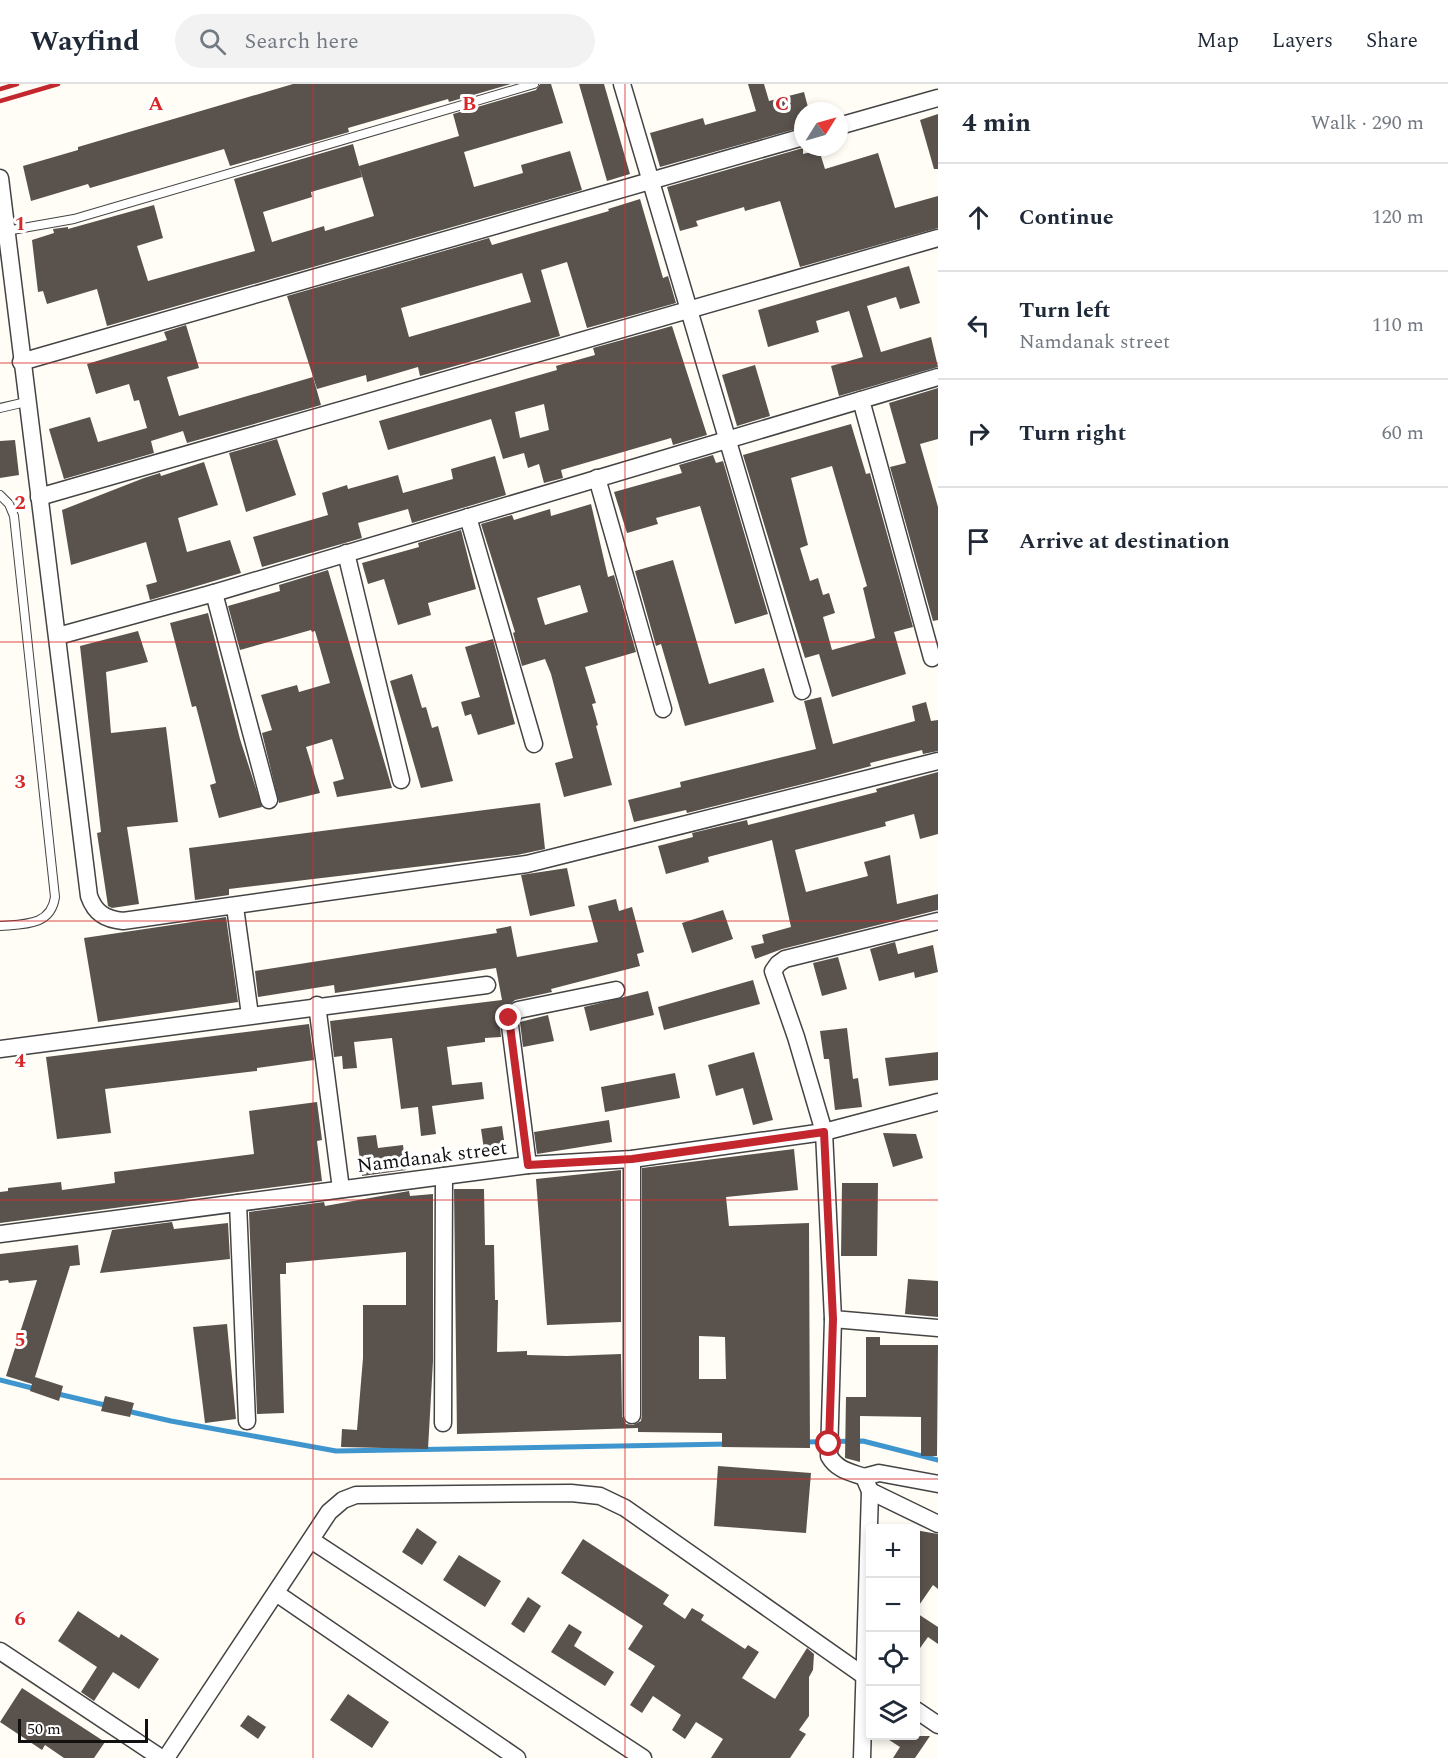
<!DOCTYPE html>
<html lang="en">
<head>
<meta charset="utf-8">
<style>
	:root { --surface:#fff; --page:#f2f2f3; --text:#1f2937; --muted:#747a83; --line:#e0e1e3 }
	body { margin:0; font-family:Spectral,serif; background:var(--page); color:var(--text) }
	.controls { position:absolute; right:18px; bottom:18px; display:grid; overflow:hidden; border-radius:6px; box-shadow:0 3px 9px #0003 }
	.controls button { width:54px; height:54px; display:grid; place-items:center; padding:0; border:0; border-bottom:2px solid var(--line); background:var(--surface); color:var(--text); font:30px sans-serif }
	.compass { position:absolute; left:794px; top:18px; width:54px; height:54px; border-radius:50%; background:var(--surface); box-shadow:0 3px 9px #0003; rotate:53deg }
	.scale { position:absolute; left:18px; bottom:15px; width:130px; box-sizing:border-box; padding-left:6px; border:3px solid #111; border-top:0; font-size:16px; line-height:21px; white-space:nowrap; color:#111; -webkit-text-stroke:4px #fff; paint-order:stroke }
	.stop { position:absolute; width:18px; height:18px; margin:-14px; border:4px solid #c4262e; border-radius:50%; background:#fff }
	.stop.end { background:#c4262e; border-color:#fff; box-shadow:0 2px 6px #0008 }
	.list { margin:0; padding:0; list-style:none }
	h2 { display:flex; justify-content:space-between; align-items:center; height:78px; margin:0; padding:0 24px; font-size:26px }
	h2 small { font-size:20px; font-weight:400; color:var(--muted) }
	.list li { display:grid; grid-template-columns:39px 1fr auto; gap:18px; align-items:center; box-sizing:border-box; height:108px; padding:0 24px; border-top:2px solid var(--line) }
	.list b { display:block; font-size:22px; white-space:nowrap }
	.list p { margin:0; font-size:20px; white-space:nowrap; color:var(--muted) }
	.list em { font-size:20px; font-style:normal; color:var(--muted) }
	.icon { flex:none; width:33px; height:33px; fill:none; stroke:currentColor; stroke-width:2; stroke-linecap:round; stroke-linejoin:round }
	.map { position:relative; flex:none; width:938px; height:1674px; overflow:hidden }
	header { display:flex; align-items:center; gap:36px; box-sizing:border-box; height:84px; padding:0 30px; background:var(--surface); border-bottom:2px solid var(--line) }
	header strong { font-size:28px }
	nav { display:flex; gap:33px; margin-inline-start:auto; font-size:21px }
	.search { width:420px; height:54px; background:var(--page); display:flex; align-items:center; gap:15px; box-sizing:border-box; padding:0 21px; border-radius:33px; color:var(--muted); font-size:22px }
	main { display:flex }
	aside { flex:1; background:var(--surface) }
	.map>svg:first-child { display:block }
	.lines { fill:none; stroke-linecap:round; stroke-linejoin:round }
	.stream { stroke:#3f96cf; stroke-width:5 }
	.building { fill:#5a524d; fill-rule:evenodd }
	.lane-casing { stroke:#444; stroke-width:10 }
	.street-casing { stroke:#444; stroke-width:19 }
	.lane { stroke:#fff; stroke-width:8 }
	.street { stroke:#fff; stroke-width:16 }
	.rail { stroke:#c4262e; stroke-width:4.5 }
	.route { stroke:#c4262e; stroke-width:8 }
	.grid { fill:none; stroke:#d62828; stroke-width:1.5; stroke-opacity:0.55 }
	.labels { text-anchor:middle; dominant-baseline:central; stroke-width:6; stroke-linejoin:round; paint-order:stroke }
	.street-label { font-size:20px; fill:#111; stroke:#fff }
	.grid-label { font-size:20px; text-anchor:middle; font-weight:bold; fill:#d62828; stroke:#fff; stroke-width:6; stroke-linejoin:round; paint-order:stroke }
</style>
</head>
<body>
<header>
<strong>Wayfind</strong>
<div class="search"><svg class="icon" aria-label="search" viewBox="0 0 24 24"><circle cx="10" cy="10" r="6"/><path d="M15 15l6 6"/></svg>Search here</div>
<nav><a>Map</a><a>Layers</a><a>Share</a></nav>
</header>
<main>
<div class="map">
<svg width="938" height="1674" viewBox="0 0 938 1674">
	<rect width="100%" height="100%" fill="#fffdf5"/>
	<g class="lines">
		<!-- stream -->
		<g class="stream">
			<polyline points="0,1296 36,1305"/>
			<polyline points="54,1309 109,1322"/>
			<polyline points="127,1327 171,1337 336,1367 729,1360"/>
			<polyline points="804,1358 863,1357 938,1376"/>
		</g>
	</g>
	<!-- building -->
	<g class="building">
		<polygon points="293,0 511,0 449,18 448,15 348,44 349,48 230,82 224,65 90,104 88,100 31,117 23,82 78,66 78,63"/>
		<polygon points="540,0 551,0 563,39 464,68 474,103 523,89 521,81 570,67 582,106 107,242 97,205 47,220 43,207 38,208 32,156 54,149 53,145 68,143 68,145 154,121 163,154 137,162 148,197 255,167 234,95 353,60 362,93 311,108 312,113 263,128 272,158 324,142 325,147 374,132 359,82 459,52 453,30 536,6"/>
		<polygon points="579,0 604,0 630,90 607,97"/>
		<polygon points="748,0 764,0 769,17 804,8 809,27 803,27 803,43 660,83 650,49 703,34 705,41 756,27"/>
		<polygon points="938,30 938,85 934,85 920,36"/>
		<polygon points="803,64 803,70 819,66 825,85 878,69 895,124 938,112 938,144 800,183 780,117 745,127 744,123 696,137 698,142 680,147 667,103"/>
		<path d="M640,115L663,194L668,192L676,219L587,244L567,178L541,186L560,252L420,292L418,283L367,298L366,291L317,305L287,212L489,154L492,161L609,127L608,125ZM522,189L531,218L409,253L401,224Z"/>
		<polygon points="909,182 920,219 900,225 896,213 867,222 881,268 931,253 938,283 839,312 831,282 863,273 849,227 816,237 819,248 768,263 758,226"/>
		<polygon points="186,241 199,284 167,293 179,332 313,293 321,321 187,359 183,347 151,357 154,369 64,395 49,345 90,333 98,358 147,344 139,316 134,317 129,300 96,310 87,280 167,256 164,248"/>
		<path d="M672,242L707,351L673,361L671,354L561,386L563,394L544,399L539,380L528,384L524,369L503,375L491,335L388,366L379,337L557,286L556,282L595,271L593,264ZM544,320L549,346L520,354L515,328Z"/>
		<polygon points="755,281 770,332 737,342 722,291"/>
		<polygon points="938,304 938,355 920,360 938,423 938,536 933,537 890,383 906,379 889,319"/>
		<path d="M851,340L866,390L870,389L913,543L894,548L906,590L832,613L819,570L805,574L743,371ZM832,382L867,502L863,504L875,554L832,566L823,533L835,529L829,509L823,511L818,494L810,497L800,464L808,461L791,394Z"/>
		<polygon points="277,355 296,411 246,428 229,369"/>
		<polygon points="15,356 19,391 0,394 0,357"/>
		<polygon points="713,371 716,379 723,377 768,530 735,540 700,422 656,434 658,440 627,449 614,408 682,389 679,381"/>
		<polygon points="495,372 506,411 412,439 408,425 358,439 362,454 262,483 253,453 328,431 322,409 347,401 348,405 398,391 403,409 453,395 451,385"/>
		<polygon points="204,378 218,421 178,434 187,468 230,456 241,489 150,516 146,501 157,498 146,458 71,481 62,426 144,394 160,389 161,392"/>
		<path d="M591,420L608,493L614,491L636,568L585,583L596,619L592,620L598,641L596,642L612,701L564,713L555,679L573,674L551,590L545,575L522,582L513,549L515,548L481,440L512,431L514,436L550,425L551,432ZM580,501L588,528L545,541L537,514Z"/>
		<polygon points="461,446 476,505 428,519 431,531 398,541 384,495 368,500 362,479 419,463 418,459"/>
		<polygon points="673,476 709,600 764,584 774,618 685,642 661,560 656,562 635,487"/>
		<polygon points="328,486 392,704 337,713 333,698 344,695 332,655 306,663 320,709 279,719 262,649 272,646 261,611 297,601 299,608 330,599 315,547 312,548 311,546 240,566 228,522 280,507 279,501"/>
		<polygon points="208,529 240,655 262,723 219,734 210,701 216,699 196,622 192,623 170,539"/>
		<polygon points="138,547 148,578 106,588 111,649 166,643 178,738 127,743 139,820 112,824 108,822 97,749 101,748 80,562"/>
		<polygon points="493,555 515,640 478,651 471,630 465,632 461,618 480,613 465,563"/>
		<polygon points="412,590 422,624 426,623 432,644 438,642 453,697 421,704 390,597"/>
		<polygon points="821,613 833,660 915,637 912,622 926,618 931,637 938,636 938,667 923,670 922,666 870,679 871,682 823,695 687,729 686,726 634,738 628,716 681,703 680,698 816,665 804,617"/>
		<polygon points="938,688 938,750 920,755 914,730 885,738 886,742 795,766 806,808 868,792 864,778 890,771 897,820 938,810 938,826 782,865 755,875 751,862 764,859 762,851 791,843 772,756 708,773 709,778 666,790 658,762 693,753 692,749 747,736 748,741 877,708 876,705"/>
		<polygon points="540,719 545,765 517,771 229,805 229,811 195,816 189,764"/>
		<polygon points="567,784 575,822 530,832 521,791"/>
		<polygon points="616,815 619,827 632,823 644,868 637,870 640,882 551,905 552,908 515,916 499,930 501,953 485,954 485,958 447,963 452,1001 482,998 484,1015 432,1022 436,1050 421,1052 418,1023 401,1025 392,954 354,958 357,984 343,985 342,972 334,973 330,937 502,916 496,884 335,909 334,901 258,913 255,887 497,849 496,845 511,842 517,873 598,858 588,822"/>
		<polygon points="723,826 733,855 692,869 682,839"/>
		<polygon points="226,833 238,918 98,938 84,854"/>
		<polygon points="895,858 898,870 933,861 938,888 915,894 914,888 879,897 870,865"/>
		<polygon points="838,873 847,905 822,912 813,879"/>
		<polygon points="753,896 760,920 664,946 658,923"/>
		<polygon points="648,907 654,931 590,947 584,923"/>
		<polygon points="548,931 554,957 523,963 520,938"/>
		<polygon points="309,940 314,976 257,984 257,987 105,1005 111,1049 57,1055 46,973"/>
		<polygon points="847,944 853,995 858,994 862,1023 835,1026 829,975 824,975 820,947"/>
		<polygon points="754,968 773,1036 753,1041 743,1004 716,1012 708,981"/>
		<polygon points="938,968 938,996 889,1002 885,974"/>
		<polygon points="675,989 680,1014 605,1028 601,1003"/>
		<polygon points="317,1018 322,1056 317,1057 322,1097 0,1139 0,1108 8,1107 8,1104 61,1098 62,1106 115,1099 114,1088 254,1070 249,1027"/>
		<polygon points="609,1036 612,1058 537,1070 534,1048"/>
		<polygon points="502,1042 506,1070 485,1072 481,1045"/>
		<polygon points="883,1049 916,1050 923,1074 893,1083"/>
		<polygon points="376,1051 378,1064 403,1061 406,1086 362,1092 357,1053"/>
		<path d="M794,1065L798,1106L726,1113L729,1142L809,1139L810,1364L722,1363V1349L638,1348V1344L457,1350L454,1105H484L485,1161H494L495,1216H498L497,1268L527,1267V1271L567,1272L621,1270L622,1332L626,1340L633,1341L641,1337L642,1331V1084ZM699,1252L725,1253L726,1295H699Z"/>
		<polygon points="621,1086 621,1238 547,1241 536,1095"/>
		<polygon points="842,1099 878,1099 877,1172 841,1172"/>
		<polygon points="409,1107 410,1112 433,1110 433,1277 428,1365 341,1363 342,1345 357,1346 363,1274 363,1221 406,1221 406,1168 286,1179 286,1190 280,1190 284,1329 257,1330 249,1128 324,1118 325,1122"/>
		<polygon points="172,1138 174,1145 228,1139 230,1175 100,1189 112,1146"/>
		<polygon points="78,1161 80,1181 70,1182 35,1293 63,1302 59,1317 30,1307 32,1300 6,1292 37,1196 9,1199 8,1196 0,1197 0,1170"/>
		<polygon points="908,1195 938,1197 938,1233 905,1230"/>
		<polygon points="227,1240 236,1335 205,1339 193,1243"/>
		<polygon points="866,1253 880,1253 880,1261 938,1261 937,1372 921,1372 921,1333 860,1332 860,1378 845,1374 846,1313 866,1313"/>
		<polygon points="105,1312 134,1319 130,1333 101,1327"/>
		<polygon points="718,1382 811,1389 806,1449 714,1442"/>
		<polygon points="417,1444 437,1458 422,1481 402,1468"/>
		<polygon points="915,1446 938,1450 938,1505 933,1501 915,1527"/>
		<polygon points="583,1455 669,1511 663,1520 685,1535 692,1524 704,1531 701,1536 745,1565 748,1561 759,1568 742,1594 775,1615 807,1564 814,1570 813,1586 809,1593 809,1632 799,1646 806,1650 790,1674 711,1674 723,1655 696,1638 685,1655 672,1646 681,1631 653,1612 642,1629 630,1621 655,1582 628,1565 643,1542 561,1489"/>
		<polygon points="459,1471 501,1497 485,1523 443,1496"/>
		<polygon points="528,1513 541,1522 524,1549 511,1540"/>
		<polygon points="78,1527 119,1554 121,1550 159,1575 139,1605 113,1588 94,1617 81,1608 97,1583 58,1557"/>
		<polygon points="915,1528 938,1543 938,1560 928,1553 915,1571"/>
		<polygon points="569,1540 582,1548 574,1562 614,1588 605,1602 551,1568"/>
		<polygon points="22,1604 105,1658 94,1674 64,1674 45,1661 42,1666 0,1638"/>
		<polygon points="348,1610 389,1638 372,1664 330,1636"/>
		<polygon points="248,1631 266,1643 258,1655 240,1642"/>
		<polygon points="883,1652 930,1652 915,1674 893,1674 900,1663"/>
	</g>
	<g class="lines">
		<!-- lane casing -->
		<g class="lane-casing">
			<g id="lane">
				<polyline points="6,147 74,135 534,0"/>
				<polyline points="0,324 26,318"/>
				<path d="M0,411L9,420L14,432L55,813C51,842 24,840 0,842"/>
			</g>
		</g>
		<!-- street casing -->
		<g class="street-casing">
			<g id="street">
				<polyline points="622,0 802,607"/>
				<polyline points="839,42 938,14"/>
				<path d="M0,94L89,812C95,829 105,835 123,837L527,780L938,677"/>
				<polyline points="21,278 803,53"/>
				<polyline points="861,316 932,574"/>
				<polyline points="597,394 663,625"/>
				<polyline points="39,413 938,154"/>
				<polyline points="468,433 534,660"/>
				<polyline points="346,469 401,696"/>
				<polyline points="214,509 269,716"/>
				<polyline points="58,552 214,509 938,293"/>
				<polyline points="235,823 250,931"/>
				<polyline points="317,921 341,1105"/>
				<polyline points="0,965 487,901"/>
				<polyline points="632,1075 632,1331"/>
				<polyline points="528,1081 509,934 518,926 616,906"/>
				<polyline points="238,1119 247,1337"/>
				<polyline points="0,1150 528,1081 632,1075 824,1048 938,1018"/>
				<polyline points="833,1235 938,1244"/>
				<polyline points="443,1339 444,1092"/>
				<polyline points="864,1393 879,1389 938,1400"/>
				<polyline points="870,1407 938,1440"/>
				<polyline points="311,1456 643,1674"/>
				<polyline points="276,1509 517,1674"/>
				<polyline points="0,1567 161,1674"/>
				<polyline points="916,1626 938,1641"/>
				<polyline points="166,1674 329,1428 343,1416 356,1411 571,1409 600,1412 625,1424 870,1596"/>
				<path d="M862,1674L870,1407L864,1393C850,1388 837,1386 829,1372L833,1235L824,1048L796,953L773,887L778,880L785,875L938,837"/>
			</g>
		</g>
		<!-- lane -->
		<use href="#lane" class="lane"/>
		<!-- street -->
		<use href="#street" class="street"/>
		<!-- rail -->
		<g class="rail">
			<polyline points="0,5 17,0"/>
			<polyline points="0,17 58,0"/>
		</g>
	</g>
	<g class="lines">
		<!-- route -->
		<polyline class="route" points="509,934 528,1081 632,1075 824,1048 833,1235 829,1360"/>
	</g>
	<!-- grid -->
	<path class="grid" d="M313,0V1674M625,0V1674M0,279H938M0,558H938M0,837H938M0,1116H938M0,1395H938"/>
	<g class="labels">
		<!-- street labels -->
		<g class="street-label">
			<text transform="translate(432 1073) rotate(-7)">Namdanak street</text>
		</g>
	</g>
	<g class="grid-label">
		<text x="156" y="26">A</text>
		<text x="469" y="26">B</text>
		<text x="782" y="26">C</text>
		<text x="20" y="146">1</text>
		<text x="20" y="425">2</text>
		<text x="20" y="704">3</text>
		<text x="20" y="983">4</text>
		<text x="20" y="1262">5</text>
		<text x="20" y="1541">6</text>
	</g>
</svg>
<div class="controls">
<button>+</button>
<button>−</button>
<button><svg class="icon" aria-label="locate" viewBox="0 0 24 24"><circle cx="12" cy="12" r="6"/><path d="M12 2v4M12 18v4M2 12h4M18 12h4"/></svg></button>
<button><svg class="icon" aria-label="layers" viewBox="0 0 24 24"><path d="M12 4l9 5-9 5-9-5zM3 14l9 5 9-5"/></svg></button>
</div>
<svg class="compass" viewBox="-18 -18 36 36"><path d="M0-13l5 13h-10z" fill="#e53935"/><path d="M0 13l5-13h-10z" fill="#747a83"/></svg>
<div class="scale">50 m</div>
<div class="stop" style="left:829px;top:1360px"></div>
<div class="stop end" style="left:509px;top:934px"></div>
</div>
<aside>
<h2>4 min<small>Walk · 290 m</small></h2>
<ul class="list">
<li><svg class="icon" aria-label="ahead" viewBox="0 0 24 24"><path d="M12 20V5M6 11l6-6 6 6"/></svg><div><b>Continue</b></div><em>120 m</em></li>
<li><svg class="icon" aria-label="left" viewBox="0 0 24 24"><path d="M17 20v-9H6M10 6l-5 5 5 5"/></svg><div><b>Turn left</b><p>Namdanak street</p></div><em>110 m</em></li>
<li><svg class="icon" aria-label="right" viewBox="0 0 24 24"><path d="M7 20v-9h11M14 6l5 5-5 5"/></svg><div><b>Turn right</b></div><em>60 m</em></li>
<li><svg class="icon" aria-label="arrive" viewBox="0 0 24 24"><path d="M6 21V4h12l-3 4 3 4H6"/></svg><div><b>Arrive at destination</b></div></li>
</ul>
</aside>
</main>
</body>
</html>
